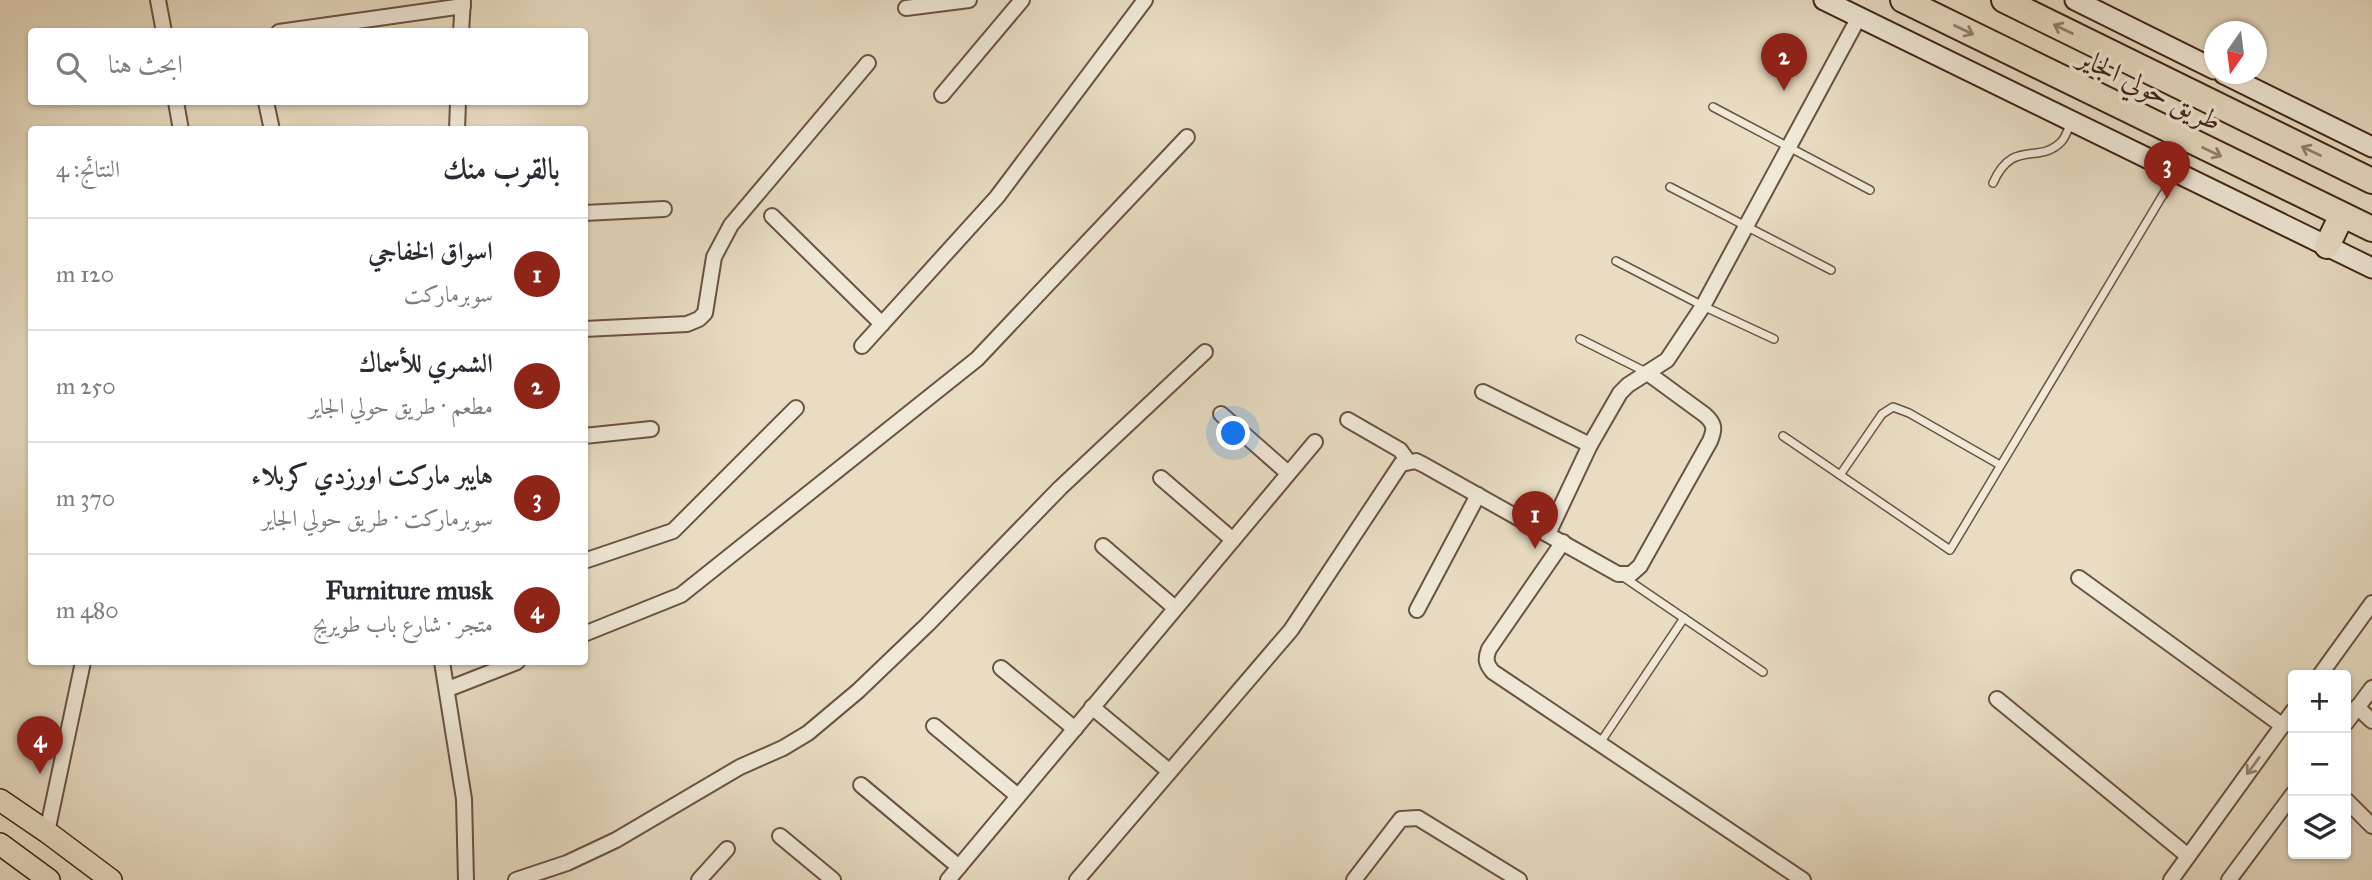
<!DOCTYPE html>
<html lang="ar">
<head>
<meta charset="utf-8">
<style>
	:root { --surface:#fff; --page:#f2f2f3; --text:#2b2b33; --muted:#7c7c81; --line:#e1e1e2; --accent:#8f2418 }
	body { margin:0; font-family:"IM FELL Great Primer",Amiri,serif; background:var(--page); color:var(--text); direction:rtl }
	.controls { position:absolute; right:21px; bottom:21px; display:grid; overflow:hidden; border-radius:7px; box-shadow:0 2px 5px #0004 }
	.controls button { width:63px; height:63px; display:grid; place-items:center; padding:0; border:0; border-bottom:2px solid var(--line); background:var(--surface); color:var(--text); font:35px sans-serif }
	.compass { position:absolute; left:2204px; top:21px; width:63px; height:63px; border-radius:50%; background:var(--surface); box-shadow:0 2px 5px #0004; rotate:194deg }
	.you { position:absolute; left:1234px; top:434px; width:24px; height:24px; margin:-18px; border:5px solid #fff; border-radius:50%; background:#1a73e8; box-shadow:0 0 0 10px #1a73e833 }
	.badge { display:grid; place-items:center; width:46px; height:46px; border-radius:50%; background:var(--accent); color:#fff; font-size:23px; font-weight:700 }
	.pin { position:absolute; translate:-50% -58px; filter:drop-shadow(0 2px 4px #0008) }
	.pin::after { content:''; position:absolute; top:37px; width:24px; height:21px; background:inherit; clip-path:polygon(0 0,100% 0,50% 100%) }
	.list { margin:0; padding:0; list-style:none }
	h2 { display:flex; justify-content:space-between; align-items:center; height:91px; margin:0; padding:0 28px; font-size:30px }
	h2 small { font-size:23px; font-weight:400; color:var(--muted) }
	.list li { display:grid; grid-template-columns:46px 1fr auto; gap:21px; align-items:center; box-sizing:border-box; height:112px; padding:0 28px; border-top:2px solid var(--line) }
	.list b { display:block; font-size:26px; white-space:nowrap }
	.list p { margin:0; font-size:23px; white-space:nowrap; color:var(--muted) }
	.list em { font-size:23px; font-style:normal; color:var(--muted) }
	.icon { flex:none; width:38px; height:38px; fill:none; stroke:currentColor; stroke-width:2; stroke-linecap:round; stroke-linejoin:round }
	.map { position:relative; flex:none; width:2372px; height:880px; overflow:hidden; direction:ltr }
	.search { position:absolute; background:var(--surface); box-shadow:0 2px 5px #0004; left:28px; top:28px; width:560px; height:77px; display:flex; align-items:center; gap:18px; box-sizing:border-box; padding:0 24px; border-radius:7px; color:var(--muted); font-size:26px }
	.panel { position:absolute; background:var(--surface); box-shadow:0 2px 5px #0004; left:28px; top:126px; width:560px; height:539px; border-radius:7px; direction:rtl }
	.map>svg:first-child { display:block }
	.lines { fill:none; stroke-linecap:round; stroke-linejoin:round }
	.lane-casing { stroke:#6c5243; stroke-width:10 }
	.street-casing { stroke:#6c5243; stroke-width:18 }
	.secondary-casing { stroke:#422418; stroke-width:23 }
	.primary-casing { stroke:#422418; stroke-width:24 }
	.highway-casing { stroke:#422418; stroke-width:28 }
	.lane { stroke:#f0e9d8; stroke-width:7 }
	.street { stroke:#f0e9d8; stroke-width:14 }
	.secondary { stroke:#f0e9d8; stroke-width:19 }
	.primary { stroke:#e8ddc3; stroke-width:21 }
	.highway { stroke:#e8ddc3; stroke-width:24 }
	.oneway { stroke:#95806e }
	.oneway2 { stroke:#998678 }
	.labels { text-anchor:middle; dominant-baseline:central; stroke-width:7; stroke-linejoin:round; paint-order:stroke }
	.street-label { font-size:28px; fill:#422418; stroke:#f0e9d8 }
</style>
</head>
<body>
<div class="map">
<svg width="2372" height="880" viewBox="0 0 2372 880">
	<rect width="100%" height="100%" fill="#e8ddc3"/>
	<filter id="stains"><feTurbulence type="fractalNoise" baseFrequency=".00286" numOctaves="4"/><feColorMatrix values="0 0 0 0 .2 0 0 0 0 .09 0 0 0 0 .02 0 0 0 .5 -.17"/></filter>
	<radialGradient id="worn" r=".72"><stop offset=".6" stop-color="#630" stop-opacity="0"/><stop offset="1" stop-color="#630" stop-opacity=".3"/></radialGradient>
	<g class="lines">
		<!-- lane casing -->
		<g class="lane-casing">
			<g id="lane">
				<polyline points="1713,107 1870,190"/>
				<path d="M1993,183C2013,138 2038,165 2061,142C2066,137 2068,129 2071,122"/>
				<polyline points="1670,187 1831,270"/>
				<polyline points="1616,261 1703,306 1774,339"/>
				<polyline points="1580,339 1648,373"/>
				<polyline points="1783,436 1950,550 2176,173"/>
				<polyline points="1840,475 1882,414 1893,407 1909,413 2000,465"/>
				<polyline points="1622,576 1763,672"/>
				<polyline points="1600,743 1684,618"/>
			</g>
		</g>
		<!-- street casing -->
		<g class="street-casing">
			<g id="street">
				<polyline points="158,0 164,32"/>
				<polyline points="906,8 969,0"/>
				<polyline points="279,32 463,6"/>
				<polyline points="461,32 463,0"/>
				<polyline points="942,95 1022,0"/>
				<polyline points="176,102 181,130"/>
				<polyline points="266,102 272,130"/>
				<polyline points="457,130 458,102"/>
				<polyline points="584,213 664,209"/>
				<polyline points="772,216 882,324"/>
				<polyline points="584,329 687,324 699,319 705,313 714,257 731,225 868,63"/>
				<polyline points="862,346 997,197 1145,0"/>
				<polyline points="1483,392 1590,445"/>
				<polyline points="1221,414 1288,473"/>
				<polyline points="1348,420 1400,450 1408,461"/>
				<polyline points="584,436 651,429"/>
				<polyline points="1161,478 1233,540"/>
				<polyline points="1548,534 1590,445 1620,393 1628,385 1667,360 1703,306 1859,17"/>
				<path d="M1563,542L1489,649C1485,659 1486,664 1493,672L1803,880"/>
				<polyline points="1103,546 1175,608"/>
				<polyline points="584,561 673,531 796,408"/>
				<polyline points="2079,578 2283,726"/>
				<polyline points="1417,610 1478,495"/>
				<polyline points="584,634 681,595 977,359 1187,137"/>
				<polyline points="442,662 464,799 466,880"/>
				<polyline points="1001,668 1075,729"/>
				<polyline points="2320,675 2372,603"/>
				<polyline points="448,689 517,662"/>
				<polyline points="1997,699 2188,856"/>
				<polyline points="1092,707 1169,771"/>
				<polyline points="2357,707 2372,721"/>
				<polyline points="2346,723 2372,688"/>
				<polyline points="934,726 1018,796"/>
				<polyline points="861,785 959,867"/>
				<polyline points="2346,800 2372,826"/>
				<polyline points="47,832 83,662"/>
				<polyline points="780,836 833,880"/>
				<polyline points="516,880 567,863 616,840 740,767 783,748 808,733 858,691 928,624 1060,488 1205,352"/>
				<polyline points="699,880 727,849"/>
				<polyline points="948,880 1315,442"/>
				<path d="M1077,880L1291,630L1401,464L1416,461L1424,465L1618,574H1631L1640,566L1710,441C1715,429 1715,424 1705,415L1649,374"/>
				<polyline points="1354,880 1401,819 1418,818 1519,880"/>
				<polyline points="2171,880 2293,711"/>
				<polyline points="2229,880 2293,794"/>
			</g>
		</g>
		<!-- secondary casing -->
		<g class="secondary-casing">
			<g id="secondary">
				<polyline points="1824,0 2372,268"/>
				<polyline points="2075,0 2214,69"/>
				<polyline points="2224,74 2372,147"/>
			</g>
		</g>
		<!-- primary casing -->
		<g class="primary-casing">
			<g id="primary">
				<polyline points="0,800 47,832 111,880"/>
				<polyline points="0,844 49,880"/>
			</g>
		</g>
		<!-- highway casing -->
		<g class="highway-casing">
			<g id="highway">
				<polyline points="1903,0 2372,229"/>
				<polyline points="2004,0 2372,181"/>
				<polyline points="2327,246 2342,215"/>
			</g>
		</g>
		<!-- lane -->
		<use href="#lane" class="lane"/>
		<!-- street -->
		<use href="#street" class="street"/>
		<!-- secondary -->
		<use href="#secondary" class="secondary"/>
		<!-- primary -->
		<use href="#primary" class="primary"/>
		<!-- highway -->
		<use href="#highway" class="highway"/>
	</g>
	<!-- one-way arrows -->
	<defs><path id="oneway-shaft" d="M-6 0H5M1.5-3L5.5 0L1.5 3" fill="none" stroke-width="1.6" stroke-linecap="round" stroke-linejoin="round" transform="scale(1.75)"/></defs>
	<g class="oneway">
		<use href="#oneway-shaft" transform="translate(2063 29) rotate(-154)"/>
		<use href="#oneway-shaft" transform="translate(1964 30) rotate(26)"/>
		<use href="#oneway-shaft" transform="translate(2311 151) rotate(-154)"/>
		<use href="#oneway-shaft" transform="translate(2212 152) rotate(26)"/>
	</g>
	<use class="oneway2" href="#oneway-shaft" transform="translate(2253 766) rotate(126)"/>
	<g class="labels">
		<!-- street labels -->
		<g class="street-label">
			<text transform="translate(2150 89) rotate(26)">طريق حولي الجاير</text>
		</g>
	</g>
	<rect width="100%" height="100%" filter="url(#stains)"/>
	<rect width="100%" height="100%" fill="url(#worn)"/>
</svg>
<div class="controls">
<button>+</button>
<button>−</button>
<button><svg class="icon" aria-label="layers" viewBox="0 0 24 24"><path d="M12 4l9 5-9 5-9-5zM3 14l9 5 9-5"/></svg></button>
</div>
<svg class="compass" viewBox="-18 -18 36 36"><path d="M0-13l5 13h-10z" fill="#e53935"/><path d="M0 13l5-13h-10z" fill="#7c7c81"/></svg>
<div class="you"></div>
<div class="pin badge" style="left:1535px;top:549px">1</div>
<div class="pin badge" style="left:1784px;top:91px">2</div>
<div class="pin badge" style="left:2167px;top:199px">3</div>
<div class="pin badge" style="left:40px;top:774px">4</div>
<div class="search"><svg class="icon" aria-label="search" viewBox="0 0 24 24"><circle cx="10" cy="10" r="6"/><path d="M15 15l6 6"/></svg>ابحث هنا</div>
<section class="panel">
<h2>بالقرب منك<small>النتائج: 4</small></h2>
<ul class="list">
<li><span class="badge">1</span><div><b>اسواق الخفاجي</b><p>سوبرماركت</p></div><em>120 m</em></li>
<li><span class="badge">2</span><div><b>الشمري للأسماك</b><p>مطعم · طريق حولي الجاير</p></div><em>250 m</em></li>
<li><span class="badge">3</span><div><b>هايبر ماركت اورزدي كربلاء</b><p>سوبرماركت · طريق حولي الجاير</p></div><em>370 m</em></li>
<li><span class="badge">4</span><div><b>Furniture musk</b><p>متجر · شارع باب طويريج</p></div><em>480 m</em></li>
</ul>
</section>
</div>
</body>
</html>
